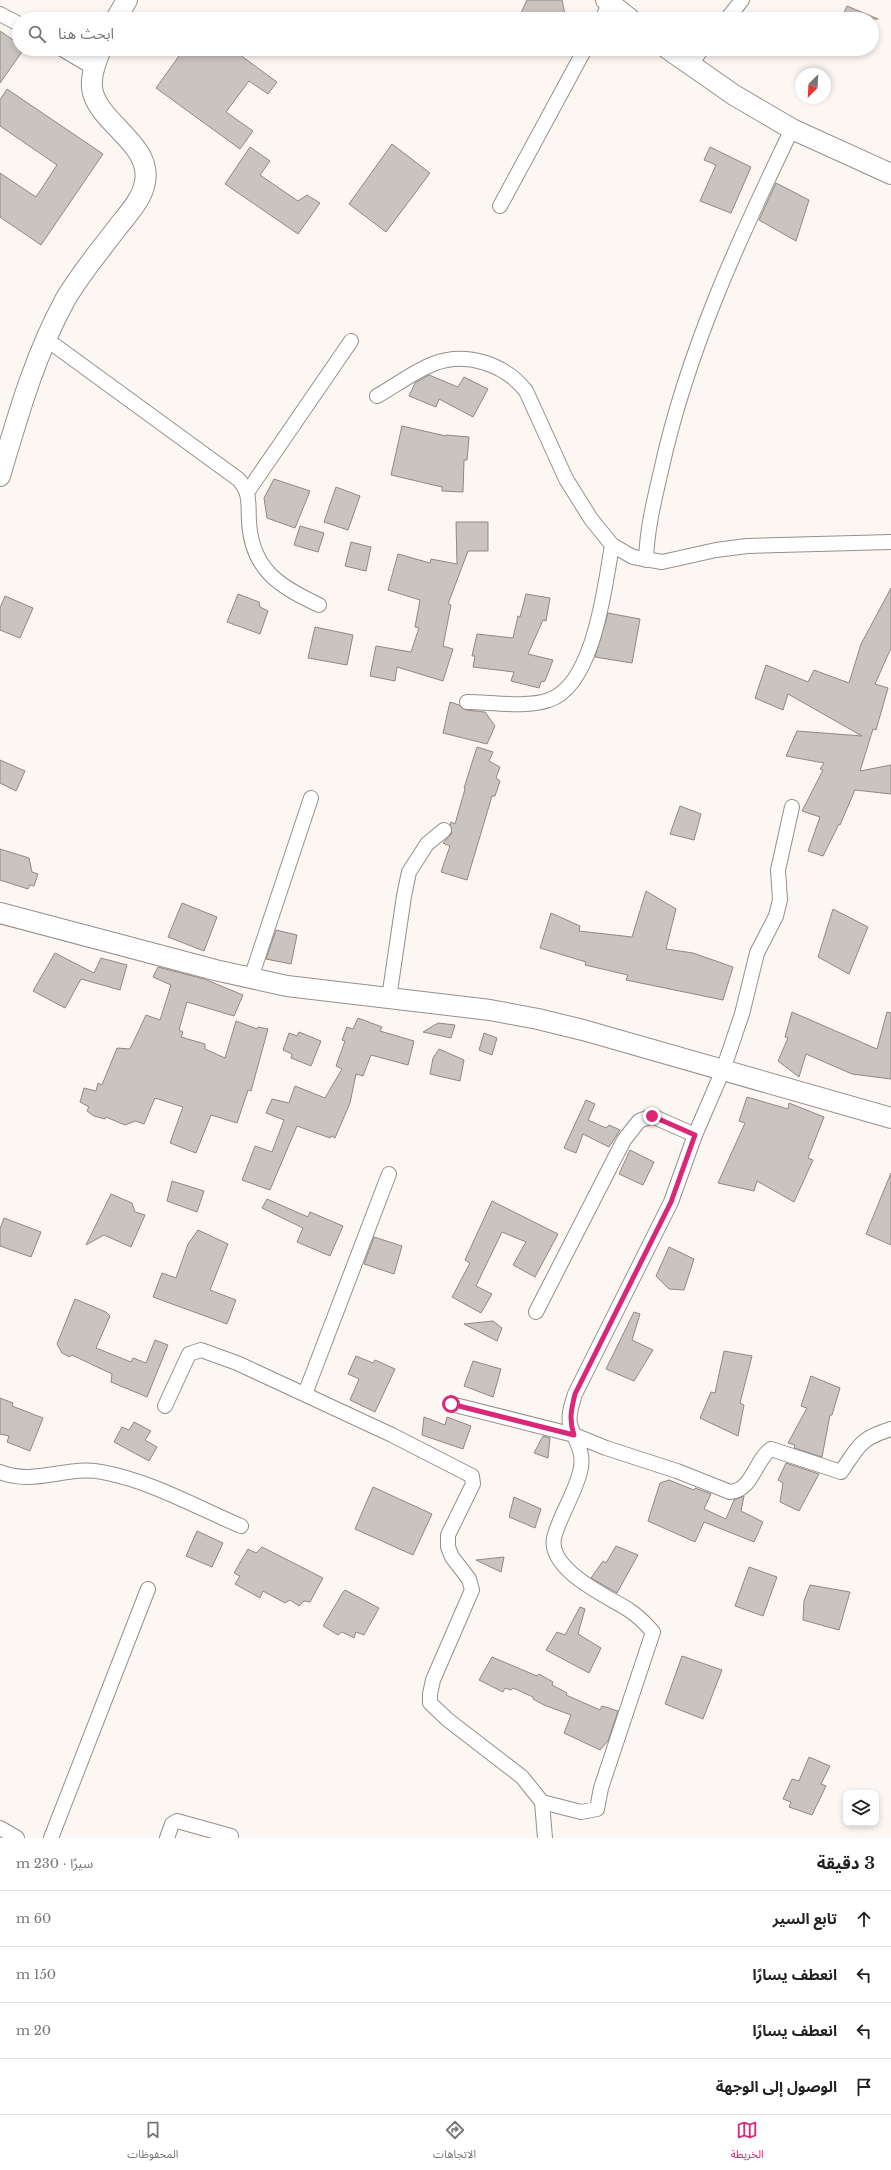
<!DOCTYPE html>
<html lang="ar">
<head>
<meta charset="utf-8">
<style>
	:root { --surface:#fff; --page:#f2f2f2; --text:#222; --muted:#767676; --line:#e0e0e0; --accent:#db2777 }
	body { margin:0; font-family:"Libre Baskerville","Noto Sans Arabic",serif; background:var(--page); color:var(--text); direction:rtl }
	.controls { position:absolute; right:12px; bottom:12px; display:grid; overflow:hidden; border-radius:8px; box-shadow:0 2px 6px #0003 }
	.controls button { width:36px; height:36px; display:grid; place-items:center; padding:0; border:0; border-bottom:1px solid var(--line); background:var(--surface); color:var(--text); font:20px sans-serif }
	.compass { position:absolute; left:795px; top:68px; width:36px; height:36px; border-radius:50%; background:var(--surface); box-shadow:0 2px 6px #0003; rotate:204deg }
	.stop { position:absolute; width:12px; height:12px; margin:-9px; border:3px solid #db2777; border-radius:50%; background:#fff }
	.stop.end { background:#db2777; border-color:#fff; box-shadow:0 1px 4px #0008 }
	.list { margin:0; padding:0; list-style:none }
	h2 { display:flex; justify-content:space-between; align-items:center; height:52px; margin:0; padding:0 16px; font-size:17px }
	h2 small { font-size:13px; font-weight:400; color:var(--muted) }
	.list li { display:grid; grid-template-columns:26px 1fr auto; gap:12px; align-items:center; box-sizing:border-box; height:56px; padding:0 16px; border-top:1px solid var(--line) }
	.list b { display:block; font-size:15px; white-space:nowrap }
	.list em { font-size:13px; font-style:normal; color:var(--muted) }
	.icon { flex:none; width:22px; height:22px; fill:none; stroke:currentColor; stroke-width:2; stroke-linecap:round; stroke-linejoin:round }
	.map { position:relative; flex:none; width:891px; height:1838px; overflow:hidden; direction:ltr }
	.search { position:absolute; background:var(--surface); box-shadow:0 2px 6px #0003; left:12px; right:12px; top:12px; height:44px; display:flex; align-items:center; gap:10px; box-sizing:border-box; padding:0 14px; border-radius:22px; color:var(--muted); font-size:15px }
	.sheet { height:276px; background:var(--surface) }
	nav { display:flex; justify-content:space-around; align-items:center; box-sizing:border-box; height:56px; border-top:1px solid var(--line); background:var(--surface); font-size:11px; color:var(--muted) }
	nav a { display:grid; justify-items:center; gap:2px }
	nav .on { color:var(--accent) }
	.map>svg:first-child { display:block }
	.building { fill:#c9c4c0; stroke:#8e8986 }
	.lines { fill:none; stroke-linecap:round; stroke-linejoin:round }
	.street-casing { stroke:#95908c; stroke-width:16 }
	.secondary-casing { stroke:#95908c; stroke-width:22 }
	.street { stroke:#fff; stroke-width:14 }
	.secondary { stroke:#fff; stroke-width:20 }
	.route { stroke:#db2777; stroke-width:5 }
</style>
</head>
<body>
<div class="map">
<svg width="891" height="1838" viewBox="0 0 891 1838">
	<rect width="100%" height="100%" fill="#fcf7f3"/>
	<!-- building -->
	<g class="building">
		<polygon points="527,0 562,0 566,19 535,19 521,13"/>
		<polygon points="847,6 878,19 841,19"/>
		<polygon points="0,31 19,44 19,49 24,49 0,83"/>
		<polygon points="184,49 232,49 277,82 268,94 249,81 226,112 253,131 240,149 156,88"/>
		<polygon points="7,89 103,154 41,245 0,217 0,173 36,197 57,165 0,126 0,100"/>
		<polygon points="392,144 430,173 386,232 349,204"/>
		<polygon points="250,147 270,161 260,175 298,201 307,195 320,203 298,234 225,184"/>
		<polygon points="710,147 751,167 731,213 700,201 716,165 704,160"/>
		<polygon points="776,183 809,200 796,241 759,220"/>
		<polygon points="429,375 458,387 464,377 488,389 473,417 439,399 436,407 409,396 415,383"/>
		<polygon points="402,426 446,436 446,435 469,437 467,460 464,460 463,492 442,491 442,487 391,475"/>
		<polygon points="274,479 310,491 295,528 267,518 264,498"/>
		<polygon points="336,487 360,496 348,530 324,522"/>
		<polygon points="456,522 488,522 488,551 468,551 448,604 451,605 443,646 453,649 443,681 397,667 395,681 370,676 376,646 411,652 419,628 415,627 420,600 388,590 398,554 430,563 431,559 457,564"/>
		<polygon points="300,526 324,533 318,552 294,545"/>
		<polygon points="351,542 371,547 366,571 345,566"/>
		<polygon points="891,588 891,648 875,684 888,688 876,730 873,729 860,771 891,765 891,794 855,790 840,825 839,824 823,856 808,851 820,817 802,811 823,770 820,769 824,763 786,756 797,731 862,736 788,694 783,710 755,698 766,665 808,682 814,670 849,683 861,644"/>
		<polygon points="238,594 259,602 260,607 268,611 260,634 227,622"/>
		<polygon points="526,594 550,598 546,621 543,620 528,654 553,660 545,681 541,682 539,688 511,681 514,672 473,667 475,656 472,656 477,634 513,638 518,616 520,617"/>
		<polygon points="5,596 33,608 20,638 0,630 0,608"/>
		<polygon points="608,613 640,619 632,663 595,657"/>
		<polygon points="315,627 353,635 347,665 308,658"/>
		<polygon points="450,702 459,705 466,710 485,712 495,726 487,744 443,733"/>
		<polygon points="477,747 493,752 489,761 500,767 496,778 500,781 495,796 492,796 467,880 441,872 450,846 443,843 452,833 450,824 451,822 455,824 465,789 464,788"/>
		<polygon points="0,760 25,771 16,791 0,783"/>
		<polygon points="680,806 701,814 694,840 670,834"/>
		<polygon points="0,849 29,858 32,872 38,874 34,886 30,885 28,889 0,880"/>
		<polygon points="646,891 676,909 666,949 693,953 733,967 723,1000 626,980 628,975 585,965 586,962 540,948 551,913 580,926 579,931 632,937"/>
		<polygon points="182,903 217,917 204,951 168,937"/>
		<polygon points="833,909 868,927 849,974 818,957"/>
		<polygon points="276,930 297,935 291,964 266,959"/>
		<polygon points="55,953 94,973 101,958 127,965 120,990 81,979 65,1008 33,991"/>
		<polygon points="158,967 204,979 243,995 234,1016 187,1002 179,1030 183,1032 181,1037 205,1044 205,1049 225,1058 236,1021 257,1029 258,1027 268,1029 251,1091 248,1090 237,1123 211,1115 196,1153 170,1143 183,1107 155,1098 144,1124 135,1121 125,1125 106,1117 105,1119 94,1116 87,1111 89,1107 80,1102 84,1088 96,1091 98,1083 102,1085 117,1048 130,1049 146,1015 160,1020 171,985 153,977"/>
		<polygon points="792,1012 877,1049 887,1012 891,1013 891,1079 852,1074 806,1054 799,1077 778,1061 788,1038 785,1037"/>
		<polygon points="358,1018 382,1027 380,1031 414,1041 408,1065 371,1055 363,1076 356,1074 350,1103 335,1138 331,1136 330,1138 297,1126 270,1190 242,1180 255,1146 272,1152 284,1120 266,1113 272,1099 289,1103 295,1086 325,1098 342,1069 336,1066 345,1041 342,1040 347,1027 353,1029"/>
		<polygon points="438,1023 455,1025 451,1038 423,1032"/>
		<polygon points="299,1032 321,1041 311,1066 291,1058 292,1054 283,1050 289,1033 297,1036"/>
		<polygon points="484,1033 497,1038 492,1055 479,1050"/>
		<polygon points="439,1049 464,1060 460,1081 430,1074 433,1058"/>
		<polygon points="747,1097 788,1109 789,1103 824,1117 808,1158 813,1160 794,1202 757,1181 754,1191 718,1183 745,1123 739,1121"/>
		<polygon points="586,1100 595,1104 588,1120 606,1128 609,1125 620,1130 609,1147 583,1134 576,1153 564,1148"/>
		<polygon points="630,1150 654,1162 643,1185 619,1174"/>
		<polygon points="891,1173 891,1245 866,1234"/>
		<polygon points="172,1181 204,1191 197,1212 167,1201"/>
		<polygon points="111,1194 132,1203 135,1212 145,1215 131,1247 104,1235 86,1245"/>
		<polygon points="267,1199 308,1217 310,1212 343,1226 330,1256 297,1242 303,1228 262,1208"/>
		<polygon points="492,1201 558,1234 535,1277 513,1265 526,1242 502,1232 476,1286 492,1294 481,1313 452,1297 470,1263 465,1260"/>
		<polygon points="4,1218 41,1232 31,1257 0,1246 0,1229"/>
		<polygon points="198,1230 228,1244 210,1290 236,1300 227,1324 153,1297 162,1273 176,1278 188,1244"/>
		<polygon points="374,1237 402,1246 394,1274 364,1264"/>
		<polygon points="669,1247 694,1259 684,1290 669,1289 656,1276"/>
		<polygon points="75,1299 106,1312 110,1316 96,1348 131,1362 133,1358 146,1363 155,1340 168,1345 147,1397 111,1382 112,1374 72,1355 70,1357 62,1353 57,1344"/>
		<polygon points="634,1312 640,1314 632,1340 653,1350 634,1381 606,1369"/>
		<polygon points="493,1321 502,1328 497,1341 464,1324"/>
		<polygon points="724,1351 752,1356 740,1403 744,1405 738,1436 700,1418 711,1392 715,1393"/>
		<polygon points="356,1356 373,1363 375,1360 395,1369 375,1412 350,1400 359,1379 348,1374"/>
		<polygon points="473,1361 501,1369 493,1397 464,1386"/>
		<polygon points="811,1376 840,1388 832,1415 830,1415 822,1457 794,1448 795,1445 788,1443 807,1408 801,1406"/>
		<polygon points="0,1398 13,1403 12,1406 43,1418 30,1451 7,1442 9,1436 0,1434"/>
		<polygon points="424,1417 445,1425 447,1417 471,1426 463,1449 422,1435"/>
		<polygon points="134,1422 151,1431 145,1440 157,1447 149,1461 114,1442 122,1427 129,1430"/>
		<polygon points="543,1436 550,1438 548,1458 534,1453"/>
		<polygon points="786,1463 819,1474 799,1511 780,1502 783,1483 778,1480"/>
		<polygon points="669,1480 694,1490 695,1488 711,1494 704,1509 726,1519 734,1500 744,1496 741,1511 763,1522 754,1542 704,1522 695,1542 648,1521 660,1483"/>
		<polygon points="373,1487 432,1514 413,1555 355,1529"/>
		<polygon points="514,1497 541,1509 535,1528 509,1517"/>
		<polygon points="197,1531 223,1543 212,1567 186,1556"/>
		<polygon points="616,1546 638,1555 617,1593 591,1578 603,1561 606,1563"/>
		<polygon points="262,1547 323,1578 310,1602 304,1601 299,1606 290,1600 285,1603 263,1591 260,1598 235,1584 240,1576 234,1573 248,1549 256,1553"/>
		<polygon points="504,1557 501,1572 476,1560"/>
		<polygon points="749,1567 777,1577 763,1616 735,1606"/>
		<polygon points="810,1585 850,1592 839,1630 803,1620 804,1601"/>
		<polygon points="345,1590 379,1608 364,1635 356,1632 354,1638 342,1632 338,1635 323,1626 343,1592"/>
		<polygon points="580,1607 585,1609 578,1634 601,1648 589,1673 546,1650 557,1632 565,1635"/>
		<polygon points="682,1656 722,1670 703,1719 665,1704"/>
		<polygon points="492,1657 537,1676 539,1674 553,1682 552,1685 567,1693 566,1695 600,1710 602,1706 618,1711 608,1741 600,1750 564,1733 571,1715 544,1705 533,1699 533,1697 513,1688 511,1690 505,1688 503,1692 479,1680"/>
		<polygon points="809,1757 830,1766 821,1784 826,1786 812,1815 789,1807 791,1802 783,1799 792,1779 799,1781"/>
	</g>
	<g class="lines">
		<!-- street casing -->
		<g class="street-casing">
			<g id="street">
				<polyline points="0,14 19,24"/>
				<polyline points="602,19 610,3"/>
				<polyline points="727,19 742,0"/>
				<polyline points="62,49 94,68"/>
				<polyline points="690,65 702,49"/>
				<polyline points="500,206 585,49"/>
				<path d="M46,339L238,479C251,492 248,505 249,522C252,570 279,586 319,605"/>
				<path d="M377,396C395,386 413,372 433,364C466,351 505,364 526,391L566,479L591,519L612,545L633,557L662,562L716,550L747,546L891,542"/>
				<polyline points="248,491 351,341"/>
				<path d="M646,560C647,529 654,501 661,471C687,351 739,239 792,129"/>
				<path d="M467,702C490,702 527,708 549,700C594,685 605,586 612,545"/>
				<polyline points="251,978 311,798"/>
				<polyline points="389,998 404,896 409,872 427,844 444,830"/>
				<polyline points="536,1312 624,1140 639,1121 652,1116 695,1135"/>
				<polyline points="305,1394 389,1174"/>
				<path d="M451,1404L574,1435L606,1448L677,1471L730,1492C753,1490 755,1460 771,1449L841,1472C859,1446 859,1439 891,1429"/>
				<path d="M165,1406L189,1354L201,1350L237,1363L392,1435L472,1476L473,1484L448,1535V1547L452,1557L469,1579L472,1590L433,1680L430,1694V1703L448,1720L522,1777L542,1802L581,1812L597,1809L601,1788L653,1632C646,1624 638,1616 629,1610C607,1596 548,1570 554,1538C559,1516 578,1489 581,1467C584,1451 574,1439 570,1424C568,1414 572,1404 575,1394L671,1202L695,1135L723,1070L742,1014L757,953L776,916L780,900L778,870L792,807"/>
				<path d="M0,1472C34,1486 68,1465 102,1472C151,1481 196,1507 241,1526"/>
				<polyline points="542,1802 545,1838"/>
				<polyline points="0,1828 17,1838"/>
				<polyline points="51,1838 148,1589"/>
				<polyline points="167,1838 172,1824 177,1821 231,1836"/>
			</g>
		</g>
		<!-- secondary casing -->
		<g class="secondary-casing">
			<g id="secondary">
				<polyline points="606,0 630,19"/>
				<polyline points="116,19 127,0"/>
				<polyline points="668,49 734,95 792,129 891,174"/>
				<path d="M0,476C18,415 35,355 65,300C80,274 99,252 117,228C127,215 142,200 145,182C152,145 102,125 93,93C89,78 96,62 101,49"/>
				<polyline points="0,913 215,970 287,986 490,1010 538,1019 583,1030 891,1118"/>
			</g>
		</g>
		<!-- street -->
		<use href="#street" class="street"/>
		<!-- secondary -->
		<use href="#secondary" class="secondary"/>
	</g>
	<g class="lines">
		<!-- route -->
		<path class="route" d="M451,1404L574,1435C569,1420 571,1410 575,1394L671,1202L695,1135L652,1116"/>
	</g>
</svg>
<div class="controls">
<button><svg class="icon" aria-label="layers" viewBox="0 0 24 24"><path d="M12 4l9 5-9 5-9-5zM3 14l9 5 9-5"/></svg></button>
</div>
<svg class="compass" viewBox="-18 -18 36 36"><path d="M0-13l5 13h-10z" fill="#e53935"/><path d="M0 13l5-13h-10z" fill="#767676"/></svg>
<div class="stop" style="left:451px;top:1404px"></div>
<div class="stop end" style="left:652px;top:1116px"></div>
<div class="search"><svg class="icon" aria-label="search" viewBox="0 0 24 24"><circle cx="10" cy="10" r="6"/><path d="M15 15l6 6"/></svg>ابحث هنا</div>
</div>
<section class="sheet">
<h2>3 دقيقة<small>سيرًا · 230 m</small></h2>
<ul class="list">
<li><svg class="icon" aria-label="ahead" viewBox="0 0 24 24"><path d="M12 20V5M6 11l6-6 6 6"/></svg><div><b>تابع السير</b></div><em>60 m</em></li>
<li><svg class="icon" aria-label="left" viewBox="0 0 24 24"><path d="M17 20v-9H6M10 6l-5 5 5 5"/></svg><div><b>انعطف يسارًا</b></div><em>150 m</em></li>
<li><svg class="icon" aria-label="left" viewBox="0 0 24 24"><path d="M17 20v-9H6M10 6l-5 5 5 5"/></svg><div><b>انعطف يسارًا</b></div><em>20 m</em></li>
<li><svg class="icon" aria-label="arrive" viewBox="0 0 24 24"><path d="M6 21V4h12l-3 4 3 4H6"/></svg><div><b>الوصول إلى الوجهة</b></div></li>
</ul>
</section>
<nav>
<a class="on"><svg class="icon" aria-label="map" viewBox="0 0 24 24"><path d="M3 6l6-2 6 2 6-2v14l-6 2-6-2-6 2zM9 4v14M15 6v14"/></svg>الخريطة</a>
<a><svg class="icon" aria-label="directions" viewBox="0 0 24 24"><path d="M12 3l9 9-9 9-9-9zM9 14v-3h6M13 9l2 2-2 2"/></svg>الاتجاهات</a>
<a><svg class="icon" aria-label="saved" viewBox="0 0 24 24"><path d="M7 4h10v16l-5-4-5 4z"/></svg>المحفوظات</a>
</nav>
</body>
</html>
